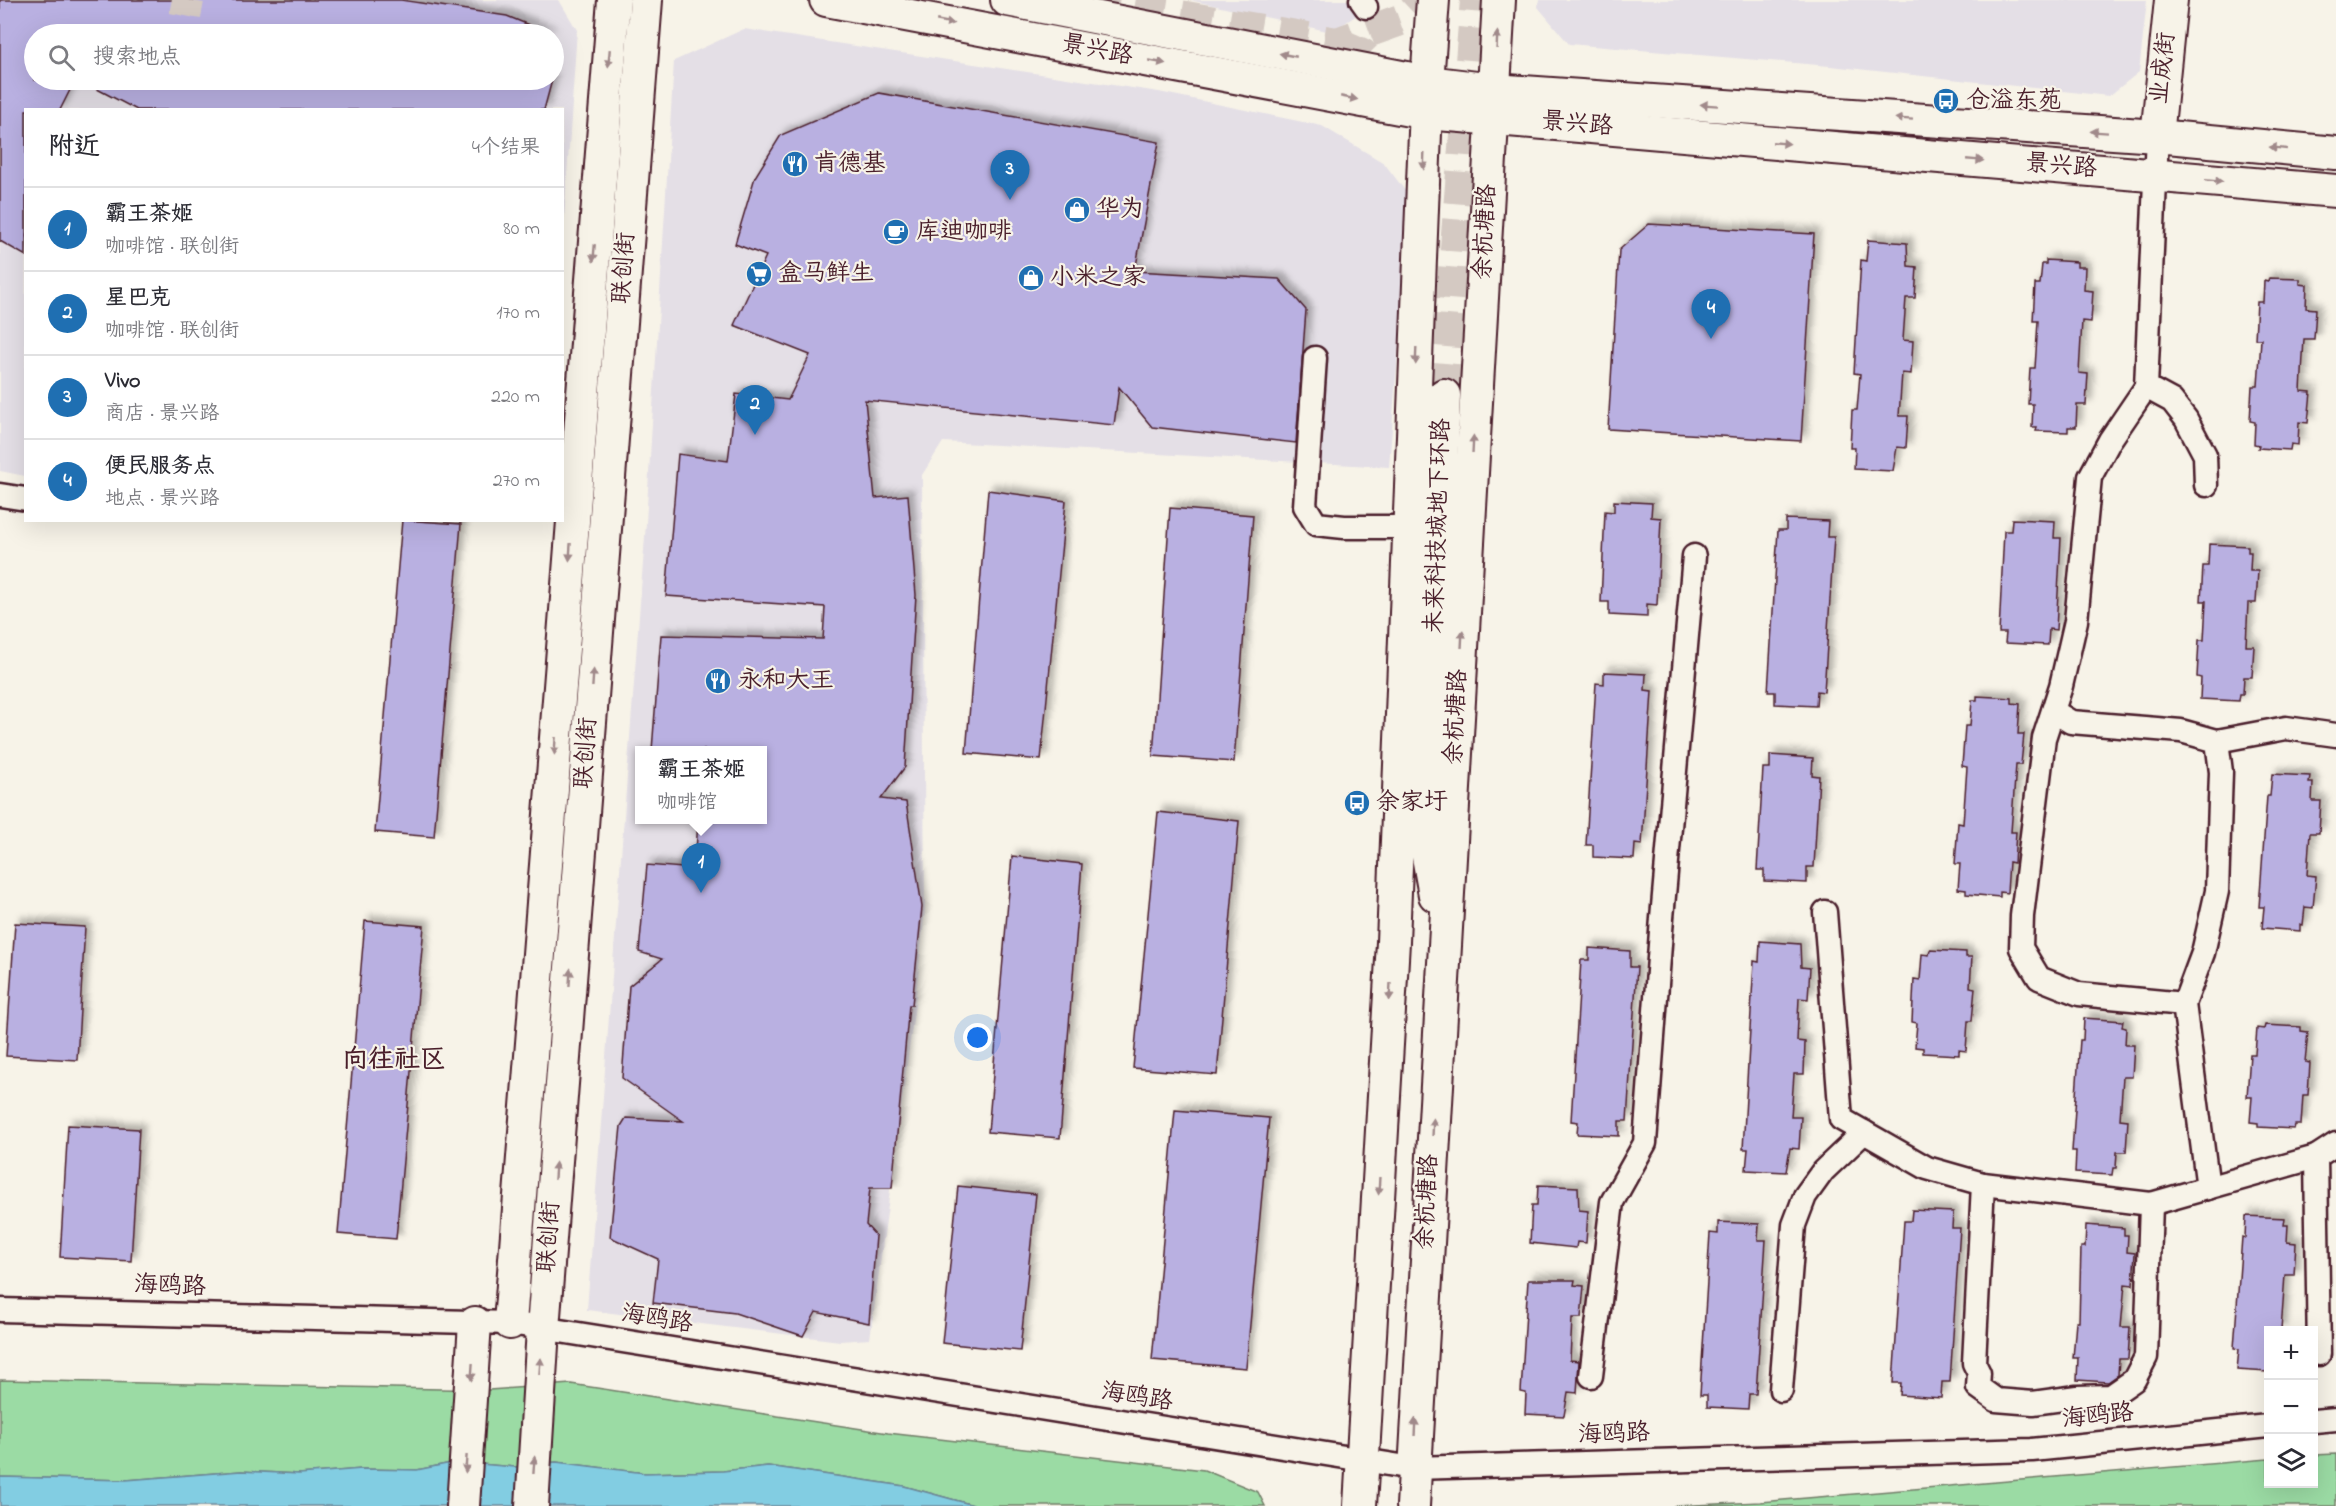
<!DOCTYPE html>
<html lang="zh">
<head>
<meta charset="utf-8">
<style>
	:root { --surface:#fff; --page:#f2f2f3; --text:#2b2b33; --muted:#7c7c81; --line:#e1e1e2; --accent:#1f6fb2 }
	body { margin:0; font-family:"Indie Flower","LXGW WenKai TC",sans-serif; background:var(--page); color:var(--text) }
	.controls { position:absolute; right:18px; bottom:18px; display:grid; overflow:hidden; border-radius:0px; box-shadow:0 6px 24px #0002 }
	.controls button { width:54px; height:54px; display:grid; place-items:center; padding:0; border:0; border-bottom:2px solid var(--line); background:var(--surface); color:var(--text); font:30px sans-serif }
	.you { position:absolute; left:978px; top:1038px; width:21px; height:21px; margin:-15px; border:4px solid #fff; border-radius:50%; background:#1a73e8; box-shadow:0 0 0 9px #1a73e833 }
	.badge { display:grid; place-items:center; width:39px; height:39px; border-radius:50%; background:var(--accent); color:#fff; font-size:20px; font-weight:700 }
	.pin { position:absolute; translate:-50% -50px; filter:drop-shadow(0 2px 3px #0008) }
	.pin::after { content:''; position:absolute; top:32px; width:21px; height:18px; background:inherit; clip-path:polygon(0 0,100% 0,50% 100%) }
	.popup { position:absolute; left:635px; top:746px; width:132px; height:78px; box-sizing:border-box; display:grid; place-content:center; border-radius:0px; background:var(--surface); filter:drop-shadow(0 2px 4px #0005); font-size:20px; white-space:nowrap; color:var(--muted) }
	.popup b { font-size:22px; color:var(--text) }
	.popup::after { content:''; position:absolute; left:50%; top:100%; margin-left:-12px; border:12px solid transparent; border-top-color:var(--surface) }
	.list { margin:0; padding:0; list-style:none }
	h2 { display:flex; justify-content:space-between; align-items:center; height:78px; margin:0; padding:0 24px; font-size:26px }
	h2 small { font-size:20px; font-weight:400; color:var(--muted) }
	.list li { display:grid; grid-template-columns:39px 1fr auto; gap:18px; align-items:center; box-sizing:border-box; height:84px; padding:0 24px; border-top:2px solid var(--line) }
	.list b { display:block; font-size:22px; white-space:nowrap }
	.list p { margin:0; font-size:20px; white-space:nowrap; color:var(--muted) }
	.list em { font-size:20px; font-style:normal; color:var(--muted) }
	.icon { flex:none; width:33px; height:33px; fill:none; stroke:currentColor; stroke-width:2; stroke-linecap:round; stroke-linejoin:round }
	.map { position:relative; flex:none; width:2336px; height:1506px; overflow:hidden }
	.search { position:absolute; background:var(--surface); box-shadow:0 6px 24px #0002; left:24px; top:24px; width:540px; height:66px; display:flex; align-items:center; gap:15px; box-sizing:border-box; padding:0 21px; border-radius:33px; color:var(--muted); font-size:22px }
	.panel { position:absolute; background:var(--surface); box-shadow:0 6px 24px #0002; left:24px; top:108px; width:540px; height:414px; border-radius:0px }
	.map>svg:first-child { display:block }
	.built { fill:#e4dfe6; fill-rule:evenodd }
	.green { fill:#9bdba4; stroke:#727d68; stroke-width:1.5 }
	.water { fill:#82cde2; stroke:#6c8799; stroke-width:1.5 }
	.building { fill:#b9b0e1; stroke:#4a1f2b; stroke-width:1.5; filter:url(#shadow) }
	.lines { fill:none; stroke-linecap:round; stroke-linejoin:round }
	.secondary-tunnel { stroke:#d4c9c2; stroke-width:32; stroke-dasharray:32 16; stroke-linecap:butt }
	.street-casing { stroke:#4a1f2b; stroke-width:27 }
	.secondary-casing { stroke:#4a1f2b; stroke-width:36 }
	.street { stroke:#f7f3e8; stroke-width:22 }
	.secondary { stroke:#f7f3e8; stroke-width:32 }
	.oneway { fill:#a0898a }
	.labels { text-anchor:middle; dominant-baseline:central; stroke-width:4.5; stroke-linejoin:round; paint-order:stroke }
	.street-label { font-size:24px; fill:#4a1f2b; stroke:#f7f3e8 }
	.poi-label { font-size:24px; fill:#4a1f2b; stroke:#f7f3e8; text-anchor:start }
	.neighbourhood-label { font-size:26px; font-weight:bold; fill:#4a1f2b; stroke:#f7f3e8 }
</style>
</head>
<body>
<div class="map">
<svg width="2336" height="1506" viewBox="0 0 2336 1506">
	<defs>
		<filter id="shadow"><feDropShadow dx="5.5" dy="-5.5" stdDeviation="3" flood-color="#0004"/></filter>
	</defs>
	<rect width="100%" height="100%" fill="#f7f3e8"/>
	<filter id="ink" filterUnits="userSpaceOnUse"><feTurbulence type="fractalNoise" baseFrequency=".0167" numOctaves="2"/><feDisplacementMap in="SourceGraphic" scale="12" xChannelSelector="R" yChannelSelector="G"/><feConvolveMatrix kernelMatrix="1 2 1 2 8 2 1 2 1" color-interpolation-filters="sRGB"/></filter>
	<g filter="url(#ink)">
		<!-- built -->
		<g class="built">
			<path d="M0,0H559L577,30L563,235L562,110H26L25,476L0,471ZM34,34H554V80H34Z"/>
			<polygon points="1190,0 1380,0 1331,32"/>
			<polygon points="1539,0 2147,0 2139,72 2109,96 1830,66 1569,44 1538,7"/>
			<path d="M744,29L1159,92L1322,126L1384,163L1410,197L1389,467L943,442L922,475L925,909L915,1005L870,1339L840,1341L587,1310L646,523L674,61ZM640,750H762V820H640Z"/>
		</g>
		<!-- green -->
		<g class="green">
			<polygon points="0,1380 489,1390 571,1384 888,1433 1204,1470 1258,1492 1265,1506 977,1506 904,1486 768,1466 723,1471 645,1473 556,1462 515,1467 456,1462 417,1470 362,1469 299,1474 241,1471 126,1480 0,1477"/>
			<polygon points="2336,1454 2336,1506 1673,1506 1760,1502 2268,1459 2268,1484 2314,1484 2314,1455"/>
		</g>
		<!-- water -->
		<polygon class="water" points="456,1462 515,1467 556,1462 645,1473 723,1471 768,1466 904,1486 977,1506 0,1506 0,1477 126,1480 241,1471 299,1474 362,1469 417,1470"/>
		<!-- building -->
		<g class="building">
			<polygon points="0,0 401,0 507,16 551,34 34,34 34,80 75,80 60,110 26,110 26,256 0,241"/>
			<polygon points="80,80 552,80 544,110 137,110"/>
			<polygon points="879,93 1159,142 1135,271 1279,279 1306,310 1296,443 1152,427 1119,387 1114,425 865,400 875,498 908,495 916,595 905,767 881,799 906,802 922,907 912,1005 909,1005 892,1188 870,1188 866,1225 876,1236 869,1323 816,1312 803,1336 735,1313 653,1303 658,1259 610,1237 621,1126 626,1118 683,1121 622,1078 629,986 662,959 639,952 647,865 695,869 698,819 762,819 762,750 652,750 661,635 823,639 825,607 666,596 678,454 728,461 736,394 788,400 810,355 734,325 766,256 735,244 755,177 781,135"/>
			<polygon points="1649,224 1814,234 1801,441 1608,429 1619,250"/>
			<polygon points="1868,240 1907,243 1908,266 1917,267 1915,298 1906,298 1903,340 1913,341 1911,374 1902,373 1899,416 1908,416 1906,448 1897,447 1893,471 1854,469 1855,448 1850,448 1852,410 1857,410 1860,374 1854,373 1861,260 1866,261"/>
			<polygon points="2046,260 2077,262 2077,267 2085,267 2084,290 2093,291 2091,322 2082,321 2079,373 2088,374 2086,405 2077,405 2076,427 2068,427 2068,432 2036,431 2037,427 2032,427 2033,404 2028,404 2030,368 2035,368 2038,321 2033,321 2035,284 2040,284 2042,264 2046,264"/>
			<polygon points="2269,278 2300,279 2300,284 2307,285 2306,308 2316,309 2314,339 2304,339 2301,391 2311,392 2308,423 2299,422 2298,445 2291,444 2290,450 2258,448 2259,445 2254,444 2255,422 2250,421 2252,386 2258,386 2261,339 2255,339 2257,302 2263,302 2264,281 2268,282"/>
			<polygon points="988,490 1066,501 1041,760 966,753"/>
			<polygon points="1614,501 1652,503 1651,517 1661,518 1657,605 1647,604 1647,617 1609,615 1609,602 1601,602 1605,511 1614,512"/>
			<polygon points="1170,508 1253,515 1234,762 1153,756"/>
			<polygon points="1786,519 1828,521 1827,537 1834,537 1824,692 1817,691 1816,706 1775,704 1775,692 1768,692 1778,530 1786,530"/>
			<polygon points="2012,519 2055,521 2054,538 2061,538 2056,630 2049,629 2048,645 2005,643 2006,633 1999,633 2004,531 2011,531"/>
			<polygon points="402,520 461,524 434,837 375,832"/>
			<polygon points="2209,544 2248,546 2248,552 2251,552 2250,571 2258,571 2256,603 2248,603 2246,646 2254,646 2252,677 2244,677 2243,694 2240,694 2239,701 2200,699 2201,678 2197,677 2199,640 2204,640 2206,601 2201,601 2203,566 2208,566"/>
			<polygon points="1604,672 1646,674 1645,690 1652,691 1642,845 1635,844 1634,859 1593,857 1593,845 1586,845 1596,683 1604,684"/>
			<polygon points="1977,696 2012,698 2012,703 2020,704 2018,734 2024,734 2021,765 2016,765 2011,832 2016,832 2014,863 2009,862 2007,893 2000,892 2000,897 1966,894 1966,890 1958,889 1960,864 1955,864 1958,823 1963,824 1967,767 1962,766 1965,726 1970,726 1972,700 1977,700"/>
			<polygon points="1770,755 1813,758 1812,775 1819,776 1814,867 1807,867 1807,883 1764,881 1764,870 1757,870 1763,768 1770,768"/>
			<polygon points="2272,774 2310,776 2309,783 2313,783 2312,801 2321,801 2319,833 2310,833 2307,875 2316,876 2313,908 2305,907 2303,925 2300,924 2300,931 2262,928 2264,907 2259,907 2267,796 2270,796"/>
			<polygon points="1158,812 1239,821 1217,1075 1133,1068"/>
			<polygon points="1012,856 1082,864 1060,1138 988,1132"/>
			<polygon points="365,921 424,926 396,1239 338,1234"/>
			<polygon points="15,923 85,927 77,1060 6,1056"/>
			<polygon points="1760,941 1800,944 1801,967 1810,968 1808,999 1799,998 1797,1041 1805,1042 1804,1074 1794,1074 1791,1117 1801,1117 1799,1149 1790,1148 1786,1172 1746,1170 1748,1149 1743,1149 1754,961 1759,962"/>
			<polygon points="1589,948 1630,951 1630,967 1637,967 1627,1121 1619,1121 1619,1136 1577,1134 1578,1122 1571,1121 1581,960 1589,960"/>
			<polygon points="1930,950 1966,952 1966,957 1972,957 1970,987 1975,988 1972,1021 1968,1021 1966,1051 1959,1050 1959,1055 1923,1053 1923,1048 1915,1047 1917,1023 1912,1022 1914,979 1920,980 1922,954 1929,955"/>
			<polygon points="2084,1018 2123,1021 2122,1027 2126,1028 2125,1045 2134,1045 2132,1077 2123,1077 2120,1119 2128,1120 2126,1152 2117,1152 2116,1168 2113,1168 2112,1175 2075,1173 2076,1151 2072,1151 2080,1040 2083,1040"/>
			<polygon points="2265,1025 2301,1027 2301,1031 2308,1032 2305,1062 2310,1063 2308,1095 2303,1095 2301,1125 2295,1125 2294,1129 2258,1127 2258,1123 2250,1122 2252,1097 2247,1097 2250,1054 2255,1054 2257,1028 2264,1029"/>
			<polygon points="1175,1110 1269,1118 1246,1368 1152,1360"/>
			<polygon points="68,1125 139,1129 131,1261 60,1257"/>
			<polygon points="1538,1185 1578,1187 1579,1210 1588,1211 1586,1243 1577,1242 1576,1248 1530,1243 1532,1205 1537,1205"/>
			<polygon points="958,1186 1036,1194 1020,1351 942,1343"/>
			<polygon points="1912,1210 1953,1212 1952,1228 1960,1228 1950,1382 1942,1382 1941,1398 1900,1395 1901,1383 1893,1383 1904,1221 1911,1221"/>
			<polygon points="2246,1216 2285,1218 2284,1225 2288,1225 2287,1242 2296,1243 2294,1275 2285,1275 2281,1330 2268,1330 2268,1372 2237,1370 2239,1349 2234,1348 2242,1237 2245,1238"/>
			<polygon points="1718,1222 1759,1224 1758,1240 1766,1240 1756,1394 1749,1394 1748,1409 1707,1407 1707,1395 1700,1395 1710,1233 1718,1234"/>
			<polygon points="2086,1225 2124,1228 2124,1235 2128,1235 2127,1252 2135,1253 2133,1285 2125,1284 2121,1327 2130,1327 2128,1359 2119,1359 2118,1375 2108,1382 2077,1380 2078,1358 2073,1358 2076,1322 2079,1322 2081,1247 2085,1247"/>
			<polygon points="1528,1280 1575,1280 1574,1285 1584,1286 1581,1318 1572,1318 1570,1360 1579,1361 1577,1393 1568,1392 1564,1416 1525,1414 1526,1393 1521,1392"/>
		</g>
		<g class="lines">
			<!-- secondary-tunnel -->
			<g class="secondary-tunnel">
				<polyline points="1087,0 1337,43 1406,18 1425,0"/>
				<polyline points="185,16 188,0"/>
				<polyline points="1337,43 1362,54 1389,82"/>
				<polyline points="1444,395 1476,0"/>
			</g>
			<!-- street casing -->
			<g class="street-casing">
				<g id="street">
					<polyline points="1361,0 1366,7"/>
					<polyline points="2157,136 2146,387 2110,440 2090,477 2076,621 2061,686 2044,738 2022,916 2021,948 2039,978 2079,994 2184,1004 2208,1188"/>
					<polyline points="1315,358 1305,506 1316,524 1344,527 1409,527"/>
					<polyline points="2146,387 2172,401 2186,419 2205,455 2206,485"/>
					<polyline points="0,495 26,499"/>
					<polyline points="2053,711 2071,722 2181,731 2217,741 2221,772 2217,891 2203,953 2184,1004"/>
					<polyline points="2217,741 2286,728 2336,735"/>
					<polyline points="1825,912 1841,1119 1927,1168 1983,1184 2151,1204 2316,1157 2336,1144"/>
					<polyline points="2316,1157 2319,1354"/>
					<polyline points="1983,1184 1974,1363 1979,1373 1978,1387 1996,1400 2033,1403 2077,1397 2111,1396 2134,1380 2146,1357 2151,1204"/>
					<polyline points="0,1310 510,1323 1413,1468 2032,1450 2268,1426"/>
					<polyline points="1591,1376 1612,1202 1645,1143 1662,918 1694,556"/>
					<polyline points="1781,1390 1794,1225 1805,1196 1823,1171 1864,1132"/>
					<polyline points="2314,1421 2336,1419"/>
				</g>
			</g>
			<!-- secondary casing -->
			<g class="secondary-casing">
				<g id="secondary">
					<polyline points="826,0 1426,113 2336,191"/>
					<polyline points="1007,0 1427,82 1494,90 2157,136 2336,153"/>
					<polyline points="2157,136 2171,0"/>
					<polyline points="1435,895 1426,845 1444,395"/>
					<polyline points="510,1323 614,0"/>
					<polyline points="463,1506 475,1323"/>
					<polyline points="532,1506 543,1329 646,0"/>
					<polyline points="1360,1506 1393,942 1427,82 1433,0"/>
					<polyline points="1413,1506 1499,0"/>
				</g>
			</g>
			<!-- street -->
			<use href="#street" class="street"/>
			<!-- secondary -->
			<use href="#secondary" class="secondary"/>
		</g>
		<!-- one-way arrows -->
		<defs><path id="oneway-solid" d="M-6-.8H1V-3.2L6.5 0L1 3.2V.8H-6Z" transform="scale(1.5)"/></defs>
		<g class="oneway">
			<use href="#oneway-solid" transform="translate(945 22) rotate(11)"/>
			<use href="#oneway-solid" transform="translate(1497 40) rotate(-87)"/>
			<use href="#oneway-solid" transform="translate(1288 55) rotate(-169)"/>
			<use href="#oneway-solid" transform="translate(609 58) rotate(95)"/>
			<use href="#oneway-solid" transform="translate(1157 62) rotate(11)"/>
			<use href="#oneway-solid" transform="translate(1349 98) rotate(11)"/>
			<use href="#oneway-solid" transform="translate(1709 105) rotate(-176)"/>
			<use href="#oneway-solid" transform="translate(1904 119) rotate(-176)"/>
			<use href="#oneway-solid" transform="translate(2099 132) rotate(-176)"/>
			<use href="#oneway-solid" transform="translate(1781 143) rotate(5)"/>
			<use href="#oneway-solid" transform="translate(2278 148) rotate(-174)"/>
			<use href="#oneway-solid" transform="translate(1975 160) rotate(5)"/>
			<use href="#oneway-solid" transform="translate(1424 161) rotate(92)"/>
			<use href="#oneway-solid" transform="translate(2214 181) rotate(5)"/>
			<use href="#oneway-solid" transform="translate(594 253) rotate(95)"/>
			<use href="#oneway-solid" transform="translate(1416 356) rotate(92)"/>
			<use href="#oneway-solid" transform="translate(1473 444) rotate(-87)"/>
			<use href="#oneway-solid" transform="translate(570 552) rotate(94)"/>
			<use href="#oneway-solid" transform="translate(1462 639) rotate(-87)"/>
			<use href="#oneway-solid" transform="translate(593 678) rotate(-86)"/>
			<use href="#oneway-solid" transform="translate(555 746) rotate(94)"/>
			<use href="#oneway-solid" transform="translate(570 977) rotate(-86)"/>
			<use href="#oneway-solid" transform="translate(1390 992) rotate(93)"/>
			<use href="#oneway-solid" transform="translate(1433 1127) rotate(-87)"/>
			<use href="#oneway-solid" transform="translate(555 1171) rotate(-86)"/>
			<use href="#oneway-solid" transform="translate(1379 1186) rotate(93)"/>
			<use href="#oneway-solid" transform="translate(540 1366) rotate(-86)"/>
			<use href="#oneway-solid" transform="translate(472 1372) rotate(94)"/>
			<use href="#oneway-solid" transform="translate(1415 1427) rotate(-87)"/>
			<use href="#oneway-solid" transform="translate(466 1464) rotate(94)"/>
			<use href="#oneway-solid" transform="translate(534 1465) rotate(-86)"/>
		</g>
	</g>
	<!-- icons -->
	<defs>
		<g id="bus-disc" transform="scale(1.35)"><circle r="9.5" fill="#1f6fb2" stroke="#f7f3e8"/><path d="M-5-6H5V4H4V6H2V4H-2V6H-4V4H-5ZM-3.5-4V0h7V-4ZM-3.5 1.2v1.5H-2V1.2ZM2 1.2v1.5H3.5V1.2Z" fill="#fff"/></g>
		<g id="restaurant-disc" transform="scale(1.35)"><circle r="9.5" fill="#1f6fb2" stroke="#f7f3e8"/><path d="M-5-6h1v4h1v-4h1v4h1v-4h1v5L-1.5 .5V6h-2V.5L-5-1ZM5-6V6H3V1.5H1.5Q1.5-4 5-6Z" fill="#fff"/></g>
		<g id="shop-disc" transform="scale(1.35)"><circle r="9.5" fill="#1f6fb2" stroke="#f7f3e8"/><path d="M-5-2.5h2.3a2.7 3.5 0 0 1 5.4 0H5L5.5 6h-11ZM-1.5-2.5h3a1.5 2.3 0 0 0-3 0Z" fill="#fff"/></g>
		<g id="cafe-disc" transform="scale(1.35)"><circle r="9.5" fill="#1f6fb2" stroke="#f7f3e8"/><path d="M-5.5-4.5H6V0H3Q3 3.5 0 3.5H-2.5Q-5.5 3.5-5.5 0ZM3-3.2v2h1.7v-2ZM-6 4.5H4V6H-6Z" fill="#fff"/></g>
		<g id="supermarket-disc" transform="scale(1.35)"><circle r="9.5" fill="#1f6fb2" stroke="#f7f3e8"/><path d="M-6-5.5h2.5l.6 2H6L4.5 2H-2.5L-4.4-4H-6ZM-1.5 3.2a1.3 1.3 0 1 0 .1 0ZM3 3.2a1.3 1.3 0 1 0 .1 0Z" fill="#fff"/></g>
	</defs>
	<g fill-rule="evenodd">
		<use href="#bus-disc" x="1946" y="101"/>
		<use href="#restaurant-disc" x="795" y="164"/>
		<use href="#shop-disc" x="1077" y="210"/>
		<use href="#cafe-disc" x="896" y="232"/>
		<use href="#supermarket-disc" x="759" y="274"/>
		<use href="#shop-disc" x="1031" y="278"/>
		<use href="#restaurant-disc" x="718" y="681"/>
		<use href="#bus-disc" x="1357" y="803"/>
	</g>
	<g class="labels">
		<!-- street labels -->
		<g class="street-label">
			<text transform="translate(1097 51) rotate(11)">景兴路</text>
			<text transform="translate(2164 68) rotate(-84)">业成街</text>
			<text transform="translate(1577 125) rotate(5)">景兴路</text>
			<text transform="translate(2061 167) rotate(5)">景兴路</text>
			<text transform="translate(1486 232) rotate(-87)">余杭塘路</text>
			<text transform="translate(625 268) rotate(-86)">联创街</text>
			<text transform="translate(1439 526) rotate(-88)">未来科技城地下环路</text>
			<text transform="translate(1457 717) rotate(-87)">余杭塘路</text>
			<text transform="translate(587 753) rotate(-86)">联创街</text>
			<text transform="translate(1428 1202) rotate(-87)">余杭塘路</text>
			<text transform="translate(550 1237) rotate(-86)">联创街</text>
			<text transform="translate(170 1287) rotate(2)">海鸥路</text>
			<text transform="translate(657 1320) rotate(9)">海鸥路</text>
			<text transform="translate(1137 1398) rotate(9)">海鸥路</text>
			<text transform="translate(2098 1417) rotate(-6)">海鸥路</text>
			<text transform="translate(1614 1435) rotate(-2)">海鸥路</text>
		</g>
		<!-- poi labels -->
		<g class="poi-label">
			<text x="1966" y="101">仓溢东苑</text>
			<text x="814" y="164">肯德基</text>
			<text x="1096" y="210">华为</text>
			<text x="916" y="232">库迪咖啡</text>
			<text x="778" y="274">盒马鲜生</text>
			<text x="1050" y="278">小米之家</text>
			<text x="738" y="681">永和大王</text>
			<text x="1376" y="803">余家圩</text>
		</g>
		<!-- neighbourhood labels -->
		<g class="neighbourhood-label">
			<text x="394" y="1061">向往社区</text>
		</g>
	</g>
</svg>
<div class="controls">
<button>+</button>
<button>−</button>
<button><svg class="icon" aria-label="layers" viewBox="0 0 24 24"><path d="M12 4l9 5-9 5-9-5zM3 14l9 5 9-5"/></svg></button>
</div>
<div class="you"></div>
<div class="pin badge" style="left:701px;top:893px">1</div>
<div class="popup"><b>霸王茶姬</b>咖啡馆</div>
<div class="pin badge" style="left:755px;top:435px">2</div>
<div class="pin badge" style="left:1010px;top:200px">3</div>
<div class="pin badge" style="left:1711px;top:339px">4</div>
<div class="search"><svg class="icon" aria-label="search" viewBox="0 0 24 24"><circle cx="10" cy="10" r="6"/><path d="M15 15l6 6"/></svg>搜索地点</div>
<section class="panel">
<h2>附近<small>4个结果</small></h2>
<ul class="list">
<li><span class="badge">1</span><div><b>霸王茶姬</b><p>咖啡馆 · 联创街</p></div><em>80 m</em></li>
<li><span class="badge">2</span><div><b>星巴克</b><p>咖啡馆 · 联创街</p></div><em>170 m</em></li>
<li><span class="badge">3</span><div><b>Vivo</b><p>商店 · 景兴路</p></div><em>220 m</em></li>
<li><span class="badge">4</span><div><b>便民服务点</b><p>地点 · 景兴路</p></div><em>270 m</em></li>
</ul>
</section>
</div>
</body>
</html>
